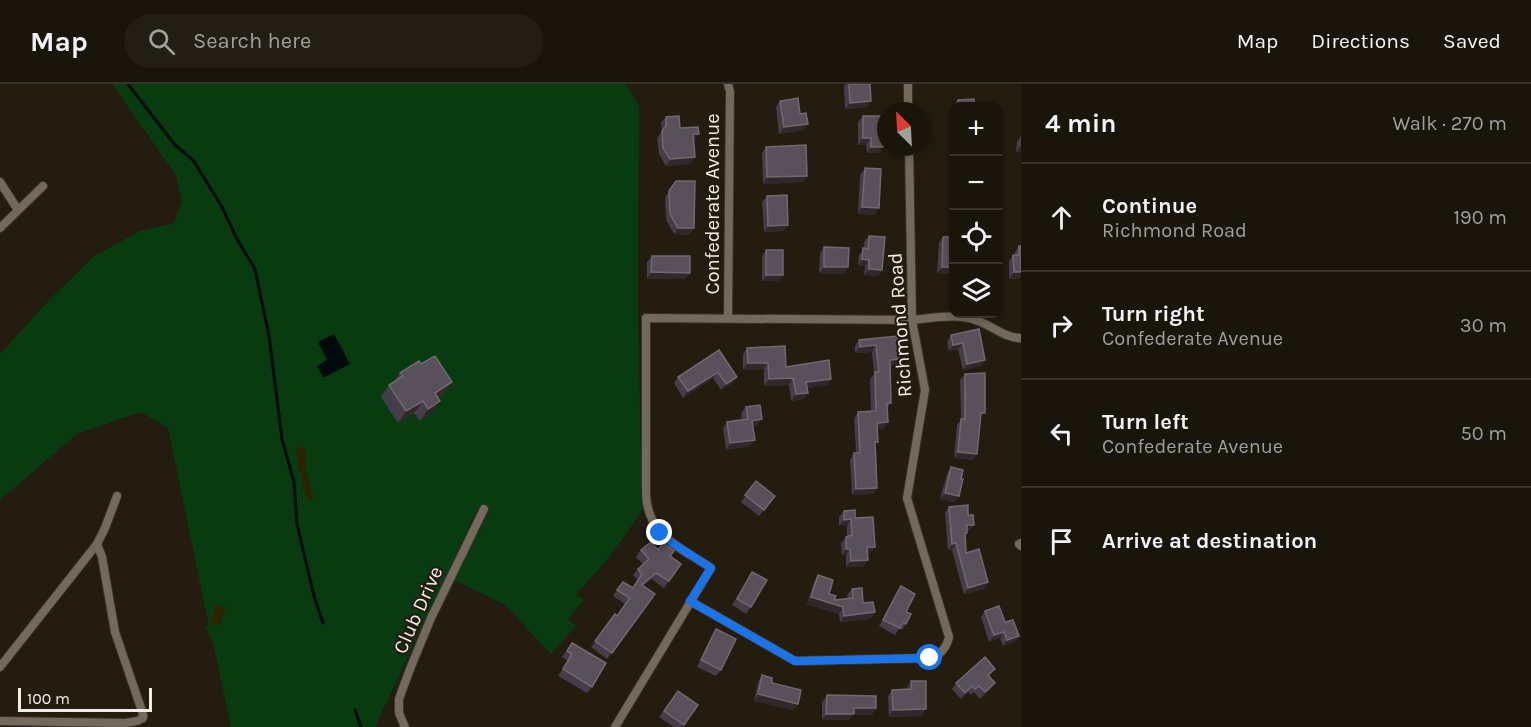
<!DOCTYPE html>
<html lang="en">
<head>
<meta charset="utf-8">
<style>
	:root { --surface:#1a150b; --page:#231e14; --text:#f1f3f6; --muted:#9f9f9d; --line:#38342c }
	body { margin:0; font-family:Karla,sans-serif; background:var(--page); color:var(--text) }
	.controls { position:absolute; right:18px; top:18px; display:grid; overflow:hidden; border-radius:12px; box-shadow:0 3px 9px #0003 }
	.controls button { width:54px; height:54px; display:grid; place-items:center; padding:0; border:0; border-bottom:2px solid var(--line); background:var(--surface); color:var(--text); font:30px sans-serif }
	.compass { position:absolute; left:877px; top:18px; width:54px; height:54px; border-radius:50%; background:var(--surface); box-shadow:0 3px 9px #0003; rotate:336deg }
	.scale { position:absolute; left:18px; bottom:15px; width:134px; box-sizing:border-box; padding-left:6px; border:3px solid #f2ede5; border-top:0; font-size:16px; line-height:21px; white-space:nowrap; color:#f2ede5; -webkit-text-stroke:4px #231c0f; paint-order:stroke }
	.stop { position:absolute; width:18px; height:18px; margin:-14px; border:4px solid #1a73e8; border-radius:50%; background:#fff }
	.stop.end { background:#1a73e8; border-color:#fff; box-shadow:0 2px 6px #0008 }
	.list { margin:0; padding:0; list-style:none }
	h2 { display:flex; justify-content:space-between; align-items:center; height:78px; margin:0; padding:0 24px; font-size:26px }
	h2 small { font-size:20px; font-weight:400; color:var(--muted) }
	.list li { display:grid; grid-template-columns:39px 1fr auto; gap:18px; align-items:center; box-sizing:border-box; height:108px; padding:0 24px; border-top:2px solid var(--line) }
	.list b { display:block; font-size:22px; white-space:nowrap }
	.list p { margin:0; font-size:20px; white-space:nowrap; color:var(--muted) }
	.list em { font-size:20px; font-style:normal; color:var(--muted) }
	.icon { flex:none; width:33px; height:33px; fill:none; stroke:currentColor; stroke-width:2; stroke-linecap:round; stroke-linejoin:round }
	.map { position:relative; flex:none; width:1021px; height:643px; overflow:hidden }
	header { display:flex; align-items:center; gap:36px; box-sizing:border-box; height:84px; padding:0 30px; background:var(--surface); border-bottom:2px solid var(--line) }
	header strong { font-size:28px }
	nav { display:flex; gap:33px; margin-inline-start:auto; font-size:21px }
	.search { width:420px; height:54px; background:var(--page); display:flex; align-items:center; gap:15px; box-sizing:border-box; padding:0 21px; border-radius:33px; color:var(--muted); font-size:22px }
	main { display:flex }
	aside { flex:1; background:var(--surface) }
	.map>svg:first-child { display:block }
	.green { fill:#093b10 }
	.sand { fill:#2c2303 }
	.water { fill:#010b0e }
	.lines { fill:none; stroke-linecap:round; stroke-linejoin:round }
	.stream { stroke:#010b0e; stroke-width:3 }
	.street-casing { stroke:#3a342e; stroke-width:10 }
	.street { stroke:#736a5b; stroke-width:8 }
	.wall { fill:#453d49 }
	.shaded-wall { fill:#30282b }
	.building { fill:#58505a; stroke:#70696f; stroke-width:1.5 }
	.route { stroke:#1a73e8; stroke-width:8 }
	.labels { text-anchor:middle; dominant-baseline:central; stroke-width:4.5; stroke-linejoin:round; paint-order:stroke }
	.street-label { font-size:20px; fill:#f2ede5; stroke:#231c0f }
</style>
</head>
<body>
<header>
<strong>Map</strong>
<div class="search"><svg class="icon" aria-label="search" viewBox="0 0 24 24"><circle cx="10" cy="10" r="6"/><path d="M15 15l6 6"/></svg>Search here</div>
<nav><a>Map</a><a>Directions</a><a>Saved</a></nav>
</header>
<main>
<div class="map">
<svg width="1021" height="643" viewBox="0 0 1021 643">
	<rect width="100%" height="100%" fill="#231c0f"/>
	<!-- green -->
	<path class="green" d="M112,0H626L639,22L638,218L642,425C623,457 601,484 576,510L584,516L568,535L576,542L551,570L505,521L454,496L489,428L479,422L375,643H231L213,558L205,543L209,542L168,344L141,328L77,350L0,416V270L49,216L94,172L140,147L174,139L182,118L176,91Z"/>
	<!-- sand -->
	<g class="sand">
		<polygon points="301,362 306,367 306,388 313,412 313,415 309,416 307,415 296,371 296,366"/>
		<polygon points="216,520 226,524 220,540 217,542 210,538"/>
	</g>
	<!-- water -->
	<polygon class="water" points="334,250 350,280 323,294 317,282 327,276 318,258"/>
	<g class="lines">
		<!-- stream -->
		<g class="stream">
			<polyline points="128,0 175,61 193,76 222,123 237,155 255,185 269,252 282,355 294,398 297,440 314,512 323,539"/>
			<polyline points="355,626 361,643"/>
		</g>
		<!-- street casing -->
		<g class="street-casing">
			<g id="street">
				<polyline points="728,0 730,8 728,233"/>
				<polyline points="908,0 908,27"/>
				<polyline points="0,98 18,126"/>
				<polyline points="0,144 43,102"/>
				<polyline points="1021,459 1019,460 1021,462"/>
				<path d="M690,517L795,577L930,574C941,570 946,565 949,553L907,414L925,306L912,236L909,63"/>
				<polyline points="0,583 97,460 105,444 117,412"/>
				<polyline points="0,637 126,639 137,637 143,634 143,630 115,548 102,473 97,460"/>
				<polyline points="405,643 399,629 399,615 410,585 431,534 484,425"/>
				<path d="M615,643L711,484C680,463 647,452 646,409V234L912,236C933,234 958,229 978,237C993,242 1004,254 1021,254"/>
			</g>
		</g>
		<!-- street -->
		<use href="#street" class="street"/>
	</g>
	<!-- wall -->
	<g class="wall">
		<polygon points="846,0 870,0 867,23 845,25 844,2"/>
		<polygon points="958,16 975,22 954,22 954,43 953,22"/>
		<polygon points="780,17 800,30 808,40 803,46 779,50 776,23"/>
		<polygon points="863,32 879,69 867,69 866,61 858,61 858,38"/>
		<polygon points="666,33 680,44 699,50 694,56 695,73 690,80 666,82 659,70 657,54 662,47 661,39"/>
		<polygon points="1021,52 1021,68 1016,68 1017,58"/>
		<polygon points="766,63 807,92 803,98 763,100 762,69"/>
		<polygon points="865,84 879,124 874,131 858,130 860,91"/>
		<polygon points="953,85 954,125 951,125 949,92"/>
		<polygon points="676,97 694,144 689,151 674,150 666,136 665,113"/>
		<polygon points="767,112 788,141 784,147 764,148 762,118"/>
		<polygon points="869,152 882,186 878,192 864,191 865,182 858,182 859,171 864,165 864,158"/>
		<polygon points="943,153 954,153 954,196 951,196 951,190 937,189 939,159"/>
		<polygon points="1019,162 1021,162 1021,194 1009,195 1009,177 1013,171 1015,171 1015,168"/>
		<polygon points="824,163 844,190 819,189 820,169"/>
		<polygon points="766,166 783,191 778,197 762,197 762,172"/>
		<polygon points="652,172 690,189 685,195 647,195 647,178"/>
		<polygon points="979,245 981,282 963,286 958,265 949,267 947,258 951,251"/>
		<polygon points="898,252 900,275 896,281 890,282 891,319 887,324 883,345 878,345 876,361 877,404 873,410 852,411 850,376 854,369 856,369 854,335 858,328 871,328 870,295 874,290 872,268 855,269 855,262 859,256"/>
		<polygon points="747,264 786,283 831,295 827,301 807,304 804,315 791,317 789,301 764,302 764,285 743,286 743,270"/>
		<polygon points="719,266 737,293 732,299 721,306 713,294 683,314 674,299 678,293"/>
		<polygon points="400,289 444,310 438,314 432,329 420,337 414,329 398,339 381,313 389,301 394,298"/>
		<polygon points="965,290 981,336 973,376 954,374 957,341 961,336 960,296"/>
		<polygon points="746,323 757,342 753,342 750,362 726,366 723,344 727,338 742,336 741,329"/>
		<polygon points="951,383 961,395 959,412 954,418 940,415 947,390"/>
		<polygon points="756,397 775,412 759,432 741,418"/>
		<polygon points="949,423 968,431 974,441 969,447 967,447 967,449 965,452 966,469 988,498 984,505 964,510 952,466 948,466 945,429"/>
		<polygon points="844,427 855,434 870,469 868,469 863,483 846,483 846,471 842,471 841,459 846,453 847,452 847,442 839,442 839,433"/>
		<polygon points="641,466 658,466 670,472 681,480 664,504 651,495 643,502 655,510 607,575 591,563 615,530 617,532 625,520 613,512 623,498 633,504 638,496 633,491 638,485 643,480 636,473"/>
		<polygon points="752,488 751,523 746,530 732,521"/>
		<polygon points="818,491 829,510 834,516 848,515 847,511 852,505 863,519 875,528 870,535 840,538 839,530 807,520 814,498"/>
		<polygon points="901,502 906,528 906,540 902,546 899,545 895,551 879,542 896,509"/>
		<polygon points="985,527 1005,538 1019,552 1014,558 1003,562 1000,554 989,558 981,533"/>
		<polygon points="716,545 721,586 716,592 697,583 712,552"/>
		<polygon points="572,559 592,603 587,609 558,592 568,577 562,573"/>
		<polygon points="762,591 798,620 793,626 754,617 758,598"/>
		<polygon points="991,591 989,593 990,605 980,615 974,608 971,611 968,608 961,615 952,605 956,599"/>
		<polygon points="911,597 922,632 889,633 888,612 892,606 907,605 907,604"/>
		<polygon points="678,607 698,621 682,643 674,643 659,633"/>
		<polygon points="827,611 872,631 853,630 849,636 822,636 822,618"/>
	</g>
	<!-- shaded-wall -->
	<g class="shaded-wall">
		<polygon points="871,17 867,23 845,25 850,19"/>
		<polygon points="808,40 803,46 779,50 784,43"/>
		<polygon points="693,50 699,50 694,56 689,57"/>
		<polygon points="863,54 871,54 866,61 858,61"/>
		<polygon points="1021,62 1021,68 1016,68"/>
		<polygon points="871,63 883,63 879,69 867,69"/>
		<polygon points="695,73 690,80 666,82 670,75"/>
		<polygon points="807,92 803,98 763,100 767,93"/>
		<polygon points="862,123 879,124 874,131 858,130"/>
		<polygon points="788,141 784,147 764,148 768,142"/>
		<polygon points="678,144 694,144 689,151 674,150"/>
		<polygon points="862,175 869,176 865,182 858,182"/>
		<polygon points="824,183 848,183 844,190 819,189"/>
		<polygon points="942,183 954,183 954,187 951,190 937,189"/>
		<polygon points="869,185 882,186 878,192 864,191"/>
		<polygon points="651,188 690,189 685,195 647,195"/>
		<polygon points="1014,188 1021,188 1021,194 1009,195"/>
		<polygon points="766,191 783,191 778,197 762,197"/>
		<polygon points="963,259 958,265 949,267 953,261"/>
		<polygon points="876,261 872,268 855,269 860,263"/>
		<polygon points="900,275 896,281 885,282 890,276"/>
		<polygon points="985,276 981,282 963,286 967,280"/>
		<polygon points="748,279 768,279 764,285 743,286"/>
		<polygon points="718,288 713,294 683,314 688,307"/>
		<polygon points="737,293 732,299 721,306 726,300"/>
		<polygon points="793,294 789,301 764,302 769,295"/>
		<polygon points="831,295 827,301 802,305 806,298"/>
		<polygon points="452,298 444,310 427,321 435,309"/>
		<polygon points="808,309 804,315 791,317 796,310"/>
		<polygon points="423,317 414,329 398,339 406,327"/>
		<polygon points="440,317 432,329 420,337 428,325"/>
		<polygon points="762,335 757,342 747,343 752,337"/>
		<polygon points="888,338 883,345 873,345 877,339"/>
		<polygon points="755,356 750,362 726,366 730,359"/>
		<polygon points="958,368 977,370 973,376 954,374"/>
		<polygon points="877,404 873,410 852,411 856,405"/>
		<polygon points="945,409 959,412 954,418 940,415"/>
		<polygon points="851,435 847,442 839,442 844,436"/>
		<polygon points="967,441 974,441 969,447 962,447"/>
		<polygon points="956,459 952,466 948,466 952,460"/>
		<polygon points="867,463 875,463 870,469 863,470"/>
		<polygon points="846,465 850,465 846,471 842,471"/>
		<polygon points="868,476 863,483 846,483 851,477"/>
		<polygon points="656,489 651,495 637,507 642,501"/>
		<polygon points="988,498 984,505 964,510 968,504"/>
		<polygon points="811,513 843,523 839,530 807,520"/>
		<polygon points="875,528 870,535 840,538 844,532"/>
		<polygon points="1004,548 1000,554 989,558 994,551"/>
		<polygon points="1019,552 1014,558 1003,562 1007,556"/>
		<polygon points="995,599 990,605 980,615 985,608"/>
		<polygon points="972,602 968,608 961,615 965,609"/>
		<polygon points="758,610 798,620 793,626 754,617"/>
		<polygon points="854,624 876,624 872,631 853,630 849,636 822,636 826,630"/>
		<polygon points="926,625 922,632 889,633 893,626"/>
	</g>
	<!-- building -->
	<g class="building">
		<polygon points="849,0 870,0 871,17 850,19"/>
		<polygon points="798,14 800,30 806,29 808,40 784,43 780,17"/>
		<polygon points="974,15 975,22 958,22 958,16"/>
		<polygon points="679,32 680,44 698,43 699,50 693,50 695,73 670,75 663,64 662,47 666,42 666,33"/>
		<polygon points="863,32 883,32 883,63 871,63 871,54 863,54"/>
		<polygon points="806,61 807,92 767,93 766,63"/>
		<polygon points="865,84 881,85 879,124 862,123"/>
		<polygon points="676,97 695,97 694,144 678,144 670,130 669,107"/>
		<polygon points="787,111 788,141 768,142 767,112"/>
		<polygon points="869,152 885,153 882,186 869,185 869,176 862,175 863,164 868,165"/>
		<polygon points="943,153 954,153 954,183 942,183"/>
		<polygon points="1019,162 1021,162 1021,188 1014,188 1013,171 1019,171"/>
		<polygon points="824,163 849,164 848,183 824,183"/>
		<rect x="766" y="166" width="17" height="25"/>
		<polygon points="652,172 690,172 690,189 651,188"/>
		<polygon points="979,245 985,276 967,280 963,259 953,261 951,251"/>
		<polygon points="898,252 900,275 890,276 891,319 887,319 888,338 877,339 878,358 875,358 877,404 856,405 854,369 860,369 858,328 876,327 875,288 879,288 876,261 860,263 859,256"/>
		<polygon points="785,262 786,283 829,276 831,295 806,298 808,309 796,310 793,294 769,295 768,279 748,279 747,264"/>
		<polygon points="719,266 737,293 726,300 718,288 688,307 678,293"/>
		<polygon points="435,272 452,298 435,309 440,317 428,325 423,317 406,327 389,301 403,292 400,289 419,277 421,280"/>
		<polygon points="985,289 985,329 981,329 977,370 958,368 961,335 965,335 965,290"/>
		<polygon points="760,321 762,335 752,337 755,356 730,359 727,338 748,335 746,323"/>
		<polygon points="951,383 963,386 961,395 963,395 959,412 945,409"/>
		<polygon points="756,397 775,412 764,426 745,411"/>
		<polygon points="968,421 968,431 973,431 974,441 967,441 967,449 965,449 966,469 979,465 988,498 968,504 956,459 952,460 949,423"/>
		<polygon points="855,426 855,434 873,433 875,463 867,463 868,476 851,477 850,465 846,465 846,453 852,451 851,435 844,436 844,427"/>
		<polygon points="651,458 658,466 663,459 674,467 670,472 681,480 669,497 656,489 642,501 655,510 612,569 595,557 615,530 617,532 630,514 617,506 623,498 633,504 642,490 638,485 649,475 641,466"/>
		<polygon points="752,488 767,496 751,523 737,515"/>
		<polygon points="818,491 833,496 829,510 836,512 834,516 853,514 852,505 862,504 863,519 873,518 875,528 844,532 843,523 811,513"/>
		<polygon points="901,502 915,510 906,528 911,530 906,540 903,538 900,544 883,536"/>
		<polygon points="999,522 1005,538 1013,536 1019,552 1007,556 1004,548 994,551 985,527"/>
		<polygon points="716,545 736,555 721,586 701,576"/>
		<polygon points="572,559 606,579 592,603 563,585 572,570 567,567"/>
		<polygon points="985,573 995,585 988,591 995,599 985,608 979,602 975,605 972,602 965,609 956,599"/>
		<polygon points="762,591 772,594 772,599 801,606 798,620 758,610"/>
		<polygon points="911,597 926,597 926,625 893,626 892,606 912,605"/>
		<polygon points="678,607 698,621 684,641 664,627"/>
		<polygon points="827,611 876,612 876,624 854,624 854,630 826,630"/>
	</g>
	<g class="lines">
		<!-- route -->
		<polyline class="route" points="660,449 671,458 711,484 690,517 795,577 930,574"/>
	</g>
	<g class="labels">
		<!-- street labels -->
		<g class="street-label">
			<text transform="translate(712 120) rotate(-90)">Confederate Avenue</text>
			<text transform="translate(900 241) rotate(-94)">Richmond Road</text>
			<text transform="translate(418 526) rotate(-66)">Club Drive</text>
		</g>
	</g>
</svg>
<div class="controls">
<button>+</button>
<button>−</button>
<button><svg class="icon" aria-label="locate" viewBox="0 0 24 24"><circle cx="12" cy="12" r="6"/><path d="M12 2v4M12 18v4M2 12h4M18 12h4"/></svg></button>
<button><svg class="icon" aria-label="layers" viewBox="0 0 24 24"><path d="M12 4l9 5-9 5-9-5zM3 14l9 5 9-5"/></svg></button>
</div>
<svg class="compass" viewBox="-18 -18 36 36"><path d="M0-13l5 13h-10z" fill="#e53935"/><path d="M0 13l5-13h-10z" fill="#9f9f9d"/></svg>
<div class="scale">100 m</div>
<div class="stop" style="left:930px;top:574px"></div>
<div class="stop end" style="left:660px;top:449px"></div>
</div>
<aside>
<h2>4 min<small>Walk · 270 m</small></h2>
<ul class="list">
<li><svg class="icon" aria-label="ahead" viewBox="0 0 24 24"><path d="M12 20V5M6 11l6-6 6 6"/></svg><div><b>Continue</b><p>Richmond Road</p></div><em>190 m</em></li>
<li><svg class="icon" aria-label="right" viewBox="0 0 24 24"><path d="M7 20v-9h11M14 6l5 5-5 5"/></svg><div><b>Turn right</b><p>Confederate Avenue</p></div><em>30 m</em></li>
<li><svg class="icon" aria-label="left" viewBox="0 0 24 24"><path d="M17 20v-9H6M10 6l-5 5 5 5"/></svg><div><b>Turn left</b><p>Confederate Avenue</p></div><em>50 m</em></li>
<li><svg class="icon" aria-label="arrive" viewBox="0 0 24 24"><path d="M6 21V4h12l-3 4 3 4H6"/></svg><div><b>Arrive at destination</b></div></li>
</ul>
</aside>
</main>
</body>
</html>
